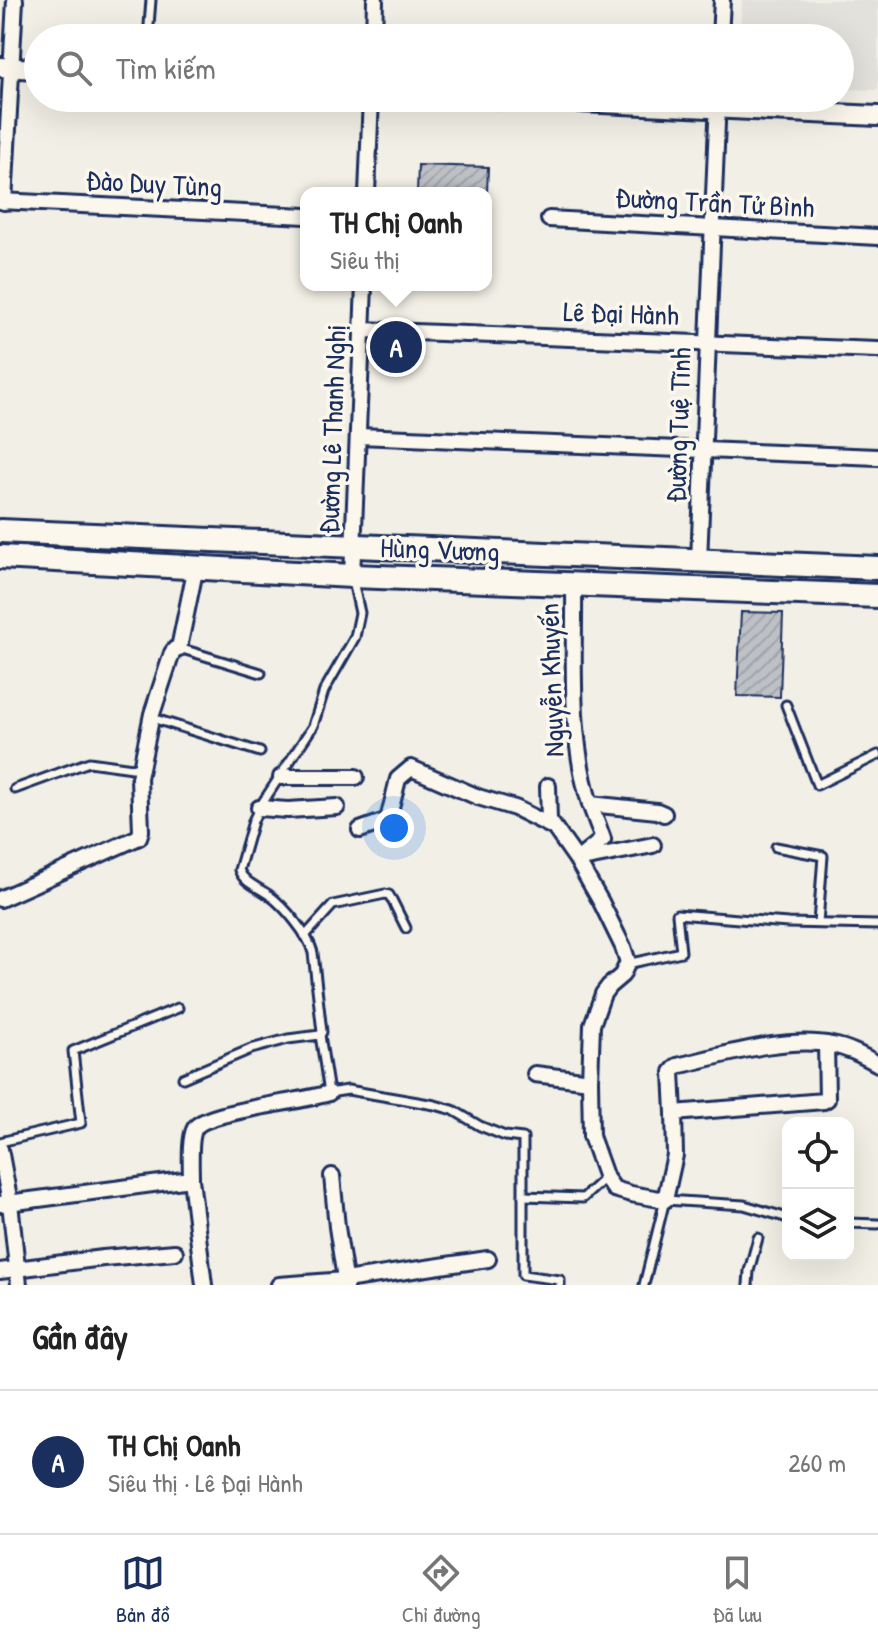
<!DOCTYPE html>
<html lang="vi">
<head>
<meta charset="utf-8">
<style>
	:root { --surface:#fff; --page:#f6f6f6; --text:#222; --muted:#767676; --line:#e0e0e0; --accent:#1b2f5e }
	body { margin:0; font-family:"Patrick Hand",sans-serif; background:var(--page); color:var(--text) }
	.controls { position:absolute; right:24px; bottom:24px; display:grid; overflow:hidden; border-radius:16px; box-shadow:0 8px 32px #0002 }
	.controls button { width:72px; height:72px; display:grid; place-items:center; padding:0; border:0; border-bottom:2px solid var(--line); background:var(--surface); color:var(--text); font:40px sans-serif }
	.you { position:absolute; left:394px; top:828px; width:28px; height:28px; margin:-20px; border:6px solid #fff; border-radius:50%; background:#1a73e8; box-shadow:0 0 0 12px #1a73e833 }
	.badge { display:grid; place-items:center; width:52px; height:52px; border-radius:50%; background:var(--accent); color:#fff; font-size:26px; font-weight:700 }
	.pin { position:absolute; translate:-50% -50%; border:4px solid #fff; box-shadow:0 2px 8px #0006 }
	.popup { position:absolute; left:300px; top:187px; width:192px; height:104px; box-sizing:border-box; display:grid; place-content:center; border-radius:16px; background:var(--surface); filter:drop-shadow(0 2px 6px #0005); font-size:26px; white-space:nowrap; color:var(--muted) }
	.popup b { font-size:30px; color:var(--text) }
	.popup::after { content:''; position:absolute; left:50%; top:100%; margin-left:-16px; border:16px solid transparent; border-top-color:var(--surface) }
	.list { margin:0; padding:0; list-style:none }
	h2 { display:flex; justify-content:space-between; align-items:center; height:104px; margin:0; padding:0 32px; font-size:34px }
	h2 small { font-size:26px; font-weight:400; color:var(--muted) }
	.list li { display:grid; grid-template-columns:52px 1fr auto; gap:24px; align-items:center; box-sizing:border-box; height:144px; padding:0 32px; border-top:2px solid var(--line) }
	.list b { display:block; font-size:30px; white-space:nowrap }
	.list p { margin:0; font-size:26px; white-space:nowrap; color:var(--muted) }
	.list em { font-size:26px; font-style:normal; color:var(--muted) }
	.icon { flex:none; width:44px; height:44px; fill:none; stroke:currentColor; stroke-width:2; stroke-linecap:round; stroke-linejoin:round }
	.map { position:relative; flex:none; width:878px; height:1285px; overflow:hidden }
	.search { position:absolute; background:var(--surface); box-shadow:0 8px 32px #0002; left:24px; right:24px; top:24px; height:88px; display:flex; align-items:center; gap:20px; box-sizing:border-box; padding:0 28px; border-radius:44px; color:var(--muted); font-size:30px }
	.sheet { height:248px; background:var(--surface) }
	nav { display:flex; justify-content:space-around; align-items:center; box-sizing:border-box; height:112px; border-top:2px solid var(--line); background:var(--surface); font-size:22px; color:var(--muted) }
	nav a { display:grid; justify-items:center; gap:4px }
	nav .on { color:var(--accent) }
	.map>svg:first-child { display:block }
	.built { fill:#e2e1dc }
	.building { fill:url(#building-hatch); stroke:#1b2f5e; stroke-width:2 }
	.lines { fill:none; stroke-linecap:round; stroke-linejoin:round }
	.service-casing { stroke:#1b2f5e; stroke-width:13 }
	.minor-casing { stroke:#1b2f5e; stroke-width:20 }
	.tertiary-casing { stroke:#1b2f5e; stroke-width:24 }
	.primary-casing { stroke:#1b2f5e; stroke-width:28 }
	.service { stroke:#fbf7ec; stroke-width:7 }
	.minor { stroke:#fbf7ec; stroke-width:14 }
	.tertiary { stroke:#fbf7ec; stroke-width:18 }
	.primary { stroke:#fbf7ec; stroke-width:22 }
	.labels { text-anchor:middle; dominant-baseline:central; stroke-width:7; stroke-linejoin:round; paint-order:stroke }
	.street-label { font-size:28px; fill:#1b2f5e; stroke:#fbf7ec }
</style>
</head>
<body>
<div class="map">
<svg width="878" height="1285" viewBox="0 0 878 1285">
	<defs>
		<pattern id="building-hatch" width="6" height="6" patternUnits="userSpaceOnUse" patternTransform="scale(2)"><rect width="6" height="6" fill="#bdc0c4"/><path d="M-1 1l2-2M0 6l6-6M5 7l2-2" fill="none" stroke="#a2a5ab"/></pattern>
	</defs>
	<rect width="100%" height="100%" fill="#f2efe6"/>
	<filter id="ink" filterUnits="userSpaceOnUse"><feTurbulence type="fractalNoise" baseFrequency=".0125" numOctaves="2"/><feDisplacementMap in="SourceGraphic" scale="16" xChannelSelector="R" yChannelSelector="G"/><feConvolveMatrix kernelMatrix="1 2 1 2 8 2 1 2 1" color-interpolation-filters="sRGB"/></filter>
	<g filter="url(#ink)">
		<!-- built -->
		<polygon class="built" points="742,0 878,0 878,90 840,89 840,38 740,38"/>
		<!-- building -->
		<g class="building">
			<polygon points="418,165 488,167 487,193 417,193"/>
			<polygon points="741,612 783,613 780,697 737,696"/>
		</g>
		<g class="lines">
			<!-- service casing -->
			<g class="service-casing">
				<g id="service">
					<polyline points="148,38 151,0"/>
					<polyline points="179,648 261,673"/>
					<polyline points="786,705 817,785 878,755"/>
					<polyline points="152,718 260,752"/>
					<polyline points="15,789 89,762 140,769"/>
					<polyline points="776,847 823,856 818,923"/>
					<polyline points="305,936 333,905 385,894 389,895 392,900 406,928"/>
					<polyline points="627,964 681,952 677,914 788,923 878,925"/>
					<polyline points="320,1035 329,1093 348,1090 435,1105 453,1110 480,1126 505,1136 523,1138 523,1275 560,1280 560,1285"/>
					<path d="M183,1078L251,1049L288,1039L320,1035L322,1032L313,953C309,935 284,906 269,895C258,887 244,883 239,870L253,821L259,808L313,726L324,691L355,637L360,613L353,581"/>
					<polyline points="0,1142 81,1123 73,1051 178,1008"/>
					<polyline points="523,1196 583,1198 605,1178"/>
					<polyline points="848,1223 878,1224"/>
					<polyline points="644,1285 665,1200 744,1205 788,1218"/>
					<polyline points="748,1285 749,1271 758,1238"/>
				</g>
			</g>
			<!-- minor casing -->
			<g class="minor-casing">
				<g id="minor">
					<polyline points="374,38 375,0"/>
					<polyline points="720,38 722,0"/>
					<polyline points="367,193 371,98"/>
					<polyline points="0,201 306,216"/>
					<polyline points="4,202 15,0"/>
					<polyline points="549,219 878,237"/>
					<polyline points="362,330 878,350"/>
					<polyline points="358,436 878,457"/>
					<polyline points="699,561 718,98"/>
					<polyline points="352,576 364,285"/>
					<path d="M574,583C575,656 568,733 590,804L657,811L664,814"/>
					<polyline points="281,777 356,777"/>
					<polyline points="548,786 549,820 577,860 601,902 623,947 628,962 622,975 609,986 603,994 592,1025 590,1081 591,1136 606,1178 614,1189 631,1194 665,1200 675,1155 674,1113 824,1101 827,1099 826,1044"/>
					<polyline points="259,808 288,810 337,807"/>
					<polyline points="360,830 388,820 398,779 411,768 478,797 515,808 553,827"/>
					<polyline points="581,857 603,839 590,804"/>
					<polyline points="577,860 653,845"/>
					<polyline points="0,899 139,837 141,831 139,778 152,714 172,653 175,649 179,648 196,566"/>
					<polyline points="535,1074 590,1081"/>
					<path d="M674,1113L672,1072L677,1066C721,1056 787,1035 832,1045C849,1048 863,1056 878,1064"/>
					<polyline points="0,1149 10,1203 19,1285"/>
					<polyline points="332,1176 337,1227 346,1285"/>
					<polyline points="191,1179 204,1285"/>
					<path d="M0,1204L191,1179C191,1167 189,1138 195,1128C206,1111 304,1102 329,1093"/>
					<polyline points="0,1271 103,1258 175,1252"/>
					<polyline points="279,1285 345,1280 488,1259"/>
				</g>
			</g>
			<!-- tertiary casing -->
			<g class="tertiary-casing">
				<g id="tertiary">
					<polyline points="0,67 38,69"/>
					<polyline points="494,98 878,116"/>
				</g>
			</g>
			<!-- primary casing -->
			<g class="primary-casing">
				<g id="primary">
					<polyline points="0,531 878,568"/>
					<polyline points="0,557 352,576 878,596"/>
				</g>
			</g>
			<!-- service -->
			<use href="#service" class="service"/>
			<!-- minor -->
			<use href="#minor" class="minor"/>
			<!-- tertiary -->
			<use href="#tertiary" class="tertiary"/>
			<!-- primary -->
			<use href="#primary" class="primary"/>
		</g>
	</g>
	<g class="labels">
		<!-- street labels -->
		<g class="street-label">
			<text transform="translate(154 183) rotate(3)">Đào Duy Tùng</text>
			<text transform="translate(715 202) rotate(3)">Đường Trần Tử Bình</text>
			<text transform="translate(621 313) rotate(2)">Lê Đại Hành</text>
			<text transform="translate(678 425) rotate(-88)">Đường Tuệ Tĩnh</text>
			<text transform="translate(332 429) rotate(-88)">Đường Lê Thanh Nghị</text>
			<text transform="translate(440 549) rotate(2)">Hùng Vương</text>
			<text transform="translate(551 680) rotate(-92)">Nguyễn Khuyến</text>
		</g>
	</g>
</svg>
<div class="controls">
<button><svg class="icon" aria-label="locate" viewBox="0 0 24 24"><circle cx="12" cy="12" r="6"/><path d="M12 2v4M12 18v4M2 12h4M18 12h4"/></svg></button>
<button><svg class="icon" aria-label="layers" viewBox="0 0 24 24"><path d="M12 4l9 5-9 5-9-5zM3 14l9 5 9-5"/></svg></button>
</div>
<div class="you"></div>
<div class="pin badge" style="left:396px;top:347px">A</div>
<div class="popup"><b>TH Chị Oanh</b>Siêu thị</div>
<div class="search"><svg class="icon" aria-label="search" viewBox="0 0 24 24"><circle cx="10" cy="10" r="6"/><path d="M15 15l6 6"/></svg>Tìm kiếm</div>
</div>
<section class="sheet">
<h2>Gần đây<small></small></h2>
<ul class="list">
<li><span class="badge">A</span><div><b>TH Chị Oanh</b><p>Siêu thị · Lê Đại Hành</p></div><em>260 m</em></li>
</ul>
</section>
<nav>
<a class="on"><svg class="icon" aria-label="map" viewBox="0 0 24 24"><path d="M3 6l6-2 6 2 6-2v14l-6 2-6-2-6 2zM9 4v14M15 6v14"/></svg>Bản đồ</a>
<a><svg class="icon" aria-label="directions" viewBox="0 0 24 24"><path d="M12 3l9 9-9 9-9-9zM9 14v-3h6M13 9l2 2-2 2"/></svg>Chỉ đường</a>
<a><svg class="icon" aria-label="saved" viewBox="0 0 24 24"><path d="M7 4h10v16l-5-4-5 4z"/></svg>Đã lưu</a>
</nav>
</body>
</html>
